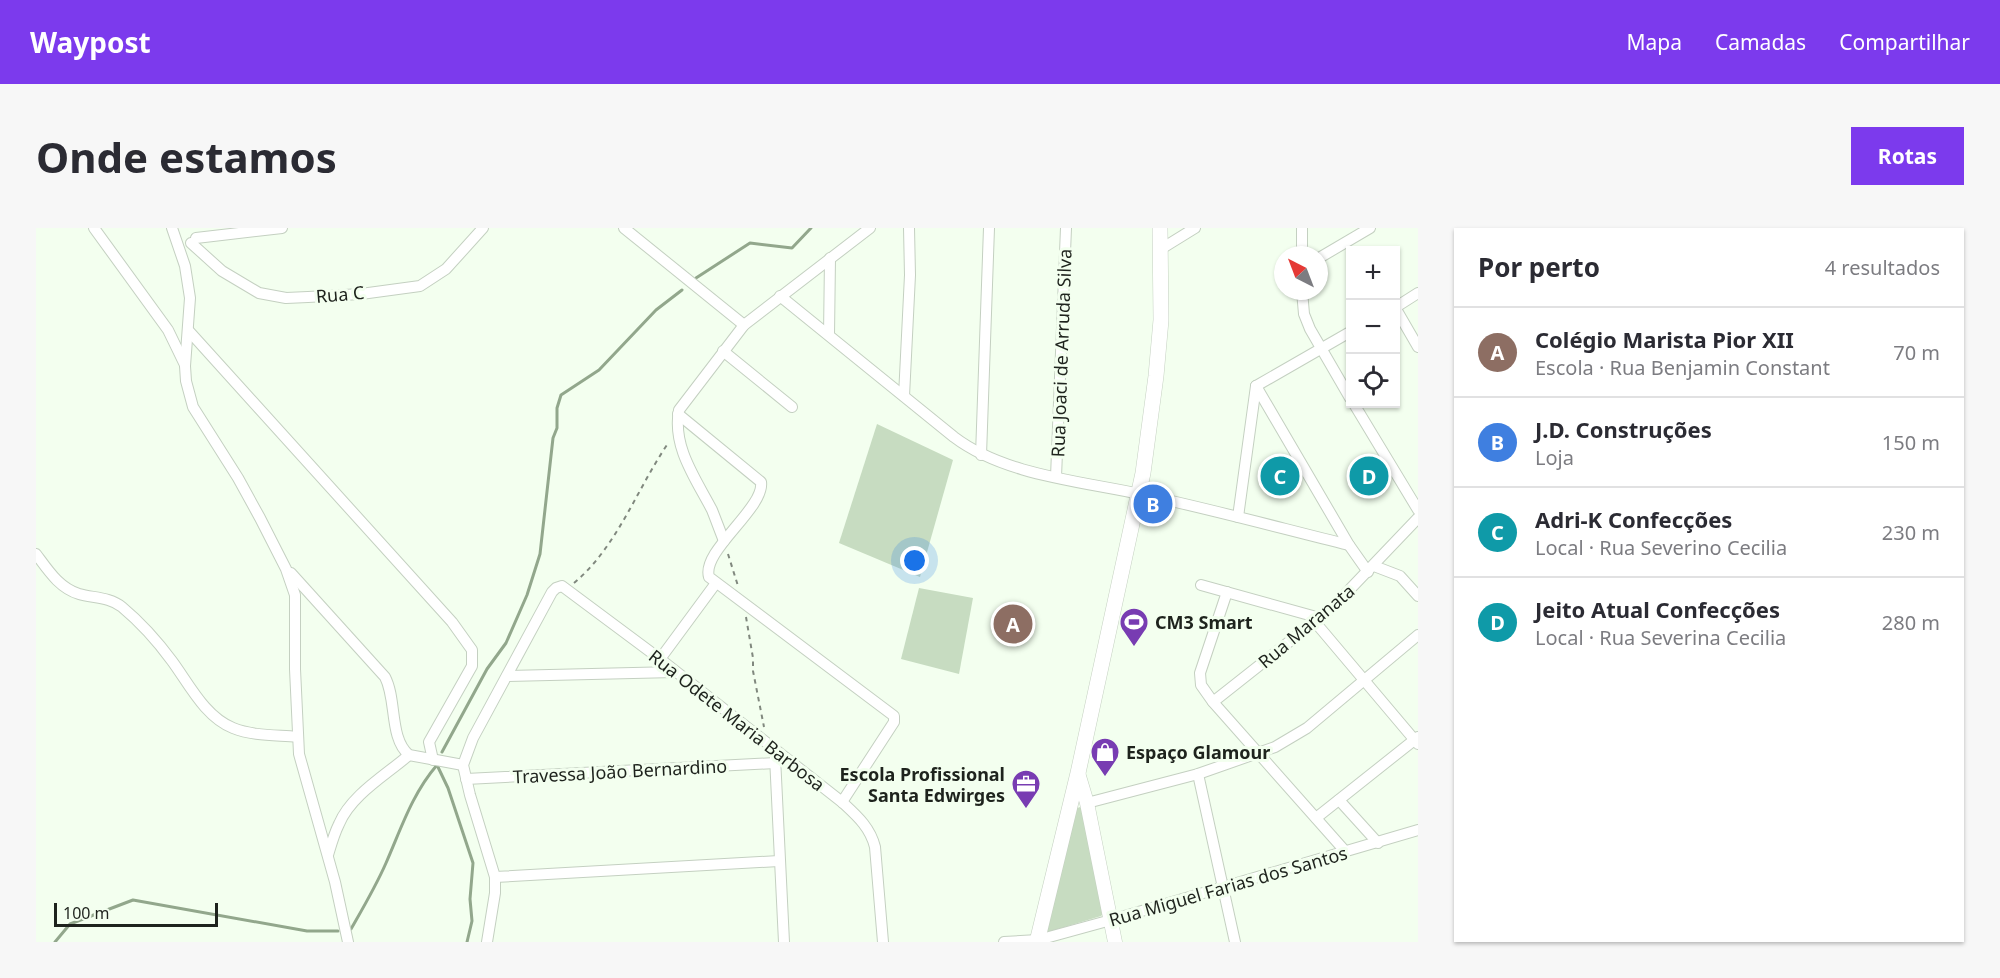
<!DOCTYPE html>
<html lang="pt">
<head>
<meta charset="utf-8">
<style>
	:root { --surface:#fff; --page:#f7f7f7; --text:#2b2b33; --muted:#7c7c81; --line:#e1e1e2; --accent:#7c3aed }
	body { margin:0; font-family:"Noto Sans",sans-serif; background:var(--page); color:var(--text) }
	.controls { position:absolute; right:18px; top:18px; display:grid; overflow:hidden; border-radius:0px; box-shadow:0 2px 4px #0004 }
	.controls button { width:54px; height:54px; display:grid; place-items:center; padding:0; border:0; border-bottom:2px solid var(--line); background:var(--surface); color:var(--text); font:30px sans-serif }
	.compass { position:absolute; left:1238px; top:18px; width:54px; height:54px; border-radius:50%; background:var(--surface); box-shadow:0 2px 4px #0004; rotate:318deg }
	.scale { position:absolute; left:18px; bottom:15px; width:164px; box-sizing:border-box; padding-left:6px; border:3px solid #1e231d; border-top:0; font-size:16px; line-height:21px; white-space:nowrap; color:#1e231d; -webkit-text-stroke:4px #f3ffef; paint-order:stroke }
	.you { position:absolute; left:879px; top:333px; width:21px; height:21px; margin:-15px; border:4px solid #fff; border-radius:50%; background:#1a73e8; box-shadow:0 0 0 9px #1a73e833 }
	.badge { display:grid; place-items:center; width:39px; height:39px; border-radius:50%; background:var(--accent); color:#fff; font-size:20px; font-weight:700 }
	.pin { position:absolute; translate:-50% -50%; border:3px solid #fff; box-shadow:0 2px 6px #0006 }
	.list { margin:0; padding:0; list-style:none }
	h2 { display:flex; justify-content:space-between; align-items:center; height:78px; margin:0; padding:0 24px; font-size:26px }
	h2 small { font-size:20px; font-weight:400; color:var(--muted) }
	.list li { display:grid; grid-template-columns:39px 1fr auto; gap:18px; align-items:center; box-sizing:border-box; height:90px; padding:0 24px; border-top:2px solid var(--line) }
	.list b { display:block; font-size:22px; white-space:nowrap }
	.list p { margin:0; font-size:20px; white-space:nowrap; color:var(--muted) }
	.list em { font-size:20px; font-style:normal; color:var(--muted) }
	.icon { flex:none; width:33px; height:33px; fill:none; stroke:currentColor; stroke-width:2; stroke-linecap:round; stroke-linejoin:round }
	.map { position:relative; flex:none; width:1382px; height:714px; overflow:hidden; border-radius:0px }
	header { display:flex; align-items:center; gap:36px; box-sizing:border-box; height:84px; padding:0 30px; background:var(--accent); color:#fff }
	header strong { font-size:28px }
	nav { display:flex; gap:33px; margin-inline-start:auto; font-size:21px }
	.intro { display:flex; align-items:center; justify-content:space-between; box-sizing:border-box; height:144px; padding:0 36px }
	h1 { margin:0; font-size:42px }
	.button { padding:15px 27px; border-radius:0px; background:var(--accent); color:#fff; font-size:21px; font-weight:700 }
	main { display:flex; gap:36px; padding:0 36px }
	aside { flex:1; background:var(--surface); border-radius:0px; box-shadow:0 2px 4px #0004 }
	.map>svg:first-child { display:block }
	.green { fill:#c7dcc1 }
	.lines { fill:none; stroke-linecap:round; stroke-linejoin:round }
	.stream { stroke:#92a78c; stroke-width:3 }
	.minor-casing { stroke:#c4d0c1; stroke-width:12 }
	.tertiary-casing { stroke:#c4d0c1; stroke-width:15 }
	.secondary-casing { stroke:#c4d0c1; stroke-width:16 }
	.path { stroke:#80887e; stroke-width:2; stroke-dasharray:4.5 4.5; stroke-linecap:butt }
	.minor { stroke:#fff; stroke-width:10 }
	.tertiary { stroke:#fff; stroke-width:14 }
	.secondary { stroke:#fff; stroke-width:15 }
	.labels { text-anchor:middle; dominant-baseline:central; stroke-width:6; stroke-linejoin:round; paint-order:stroke }
	.street-label { font-size:18px; fill:#1e231d; stroke:#f3ffef }
	.poi-label { font-size:18px; font-weight:bold; fill:#1e231d; stroke:#f3ffef; text-anchor:start }
</style>
</head>
<body>
<header>
<strong>Waypost</strong>
<nav><a>Mapa</a><a>Camadas</a><a>Compartilhar</a></nav>
</header>
<div class="intro"><h1>Onde estamos</h1><a class="button">Rotas</a></div>
<main>
<div class="map">
<svg width="1382" height="714" viewBox="0 0 1382 714">
	<rect width="100%" height="100%" fill="#f3ffef"/>
	<!-- green -->
	<g class="green">
		<polygon points="841,196 917,232 884,349 803,315"/>
		<polygon points="883,360 937,370 923,446 865,431"/>
		<polygon points="1044,579 1047,582 1068,685 1065,688 1012,704 1009,702 1039,581"/>
	</g>
	<g class="lines">
		<!-- stream -->
		<g class="stream">
			<polyline points="660,50 714,15 756,20 775,0"/>
			<polyline points="406,524 451,441 470,415 491,367 504,326 517,210 521,200 521,180 525,167 563,142 620,82 646,62"/>
			<polyline points="403,535 401,537 412,560 437,635 434,671 436,693 431,714"/>
			<path d="M315,701C327,680 340,658 350,635C365,601 376,566 401,537"/>
			<polyline points="19,714 34,696 97,672 271,703 302,703"/>
		</g>
		<!-- minor casing -->
		<g class="minor-casing">
			<g id="minor">
				<polyline points="58,0 132,102 149,137"/>
				<polyline points="136,0 149,38 154,70 149,138 150,153 157,179 202,250 224,290 250,341 259,367 259,441 263,526 299,654 312,714"/>
				<polyline points="588,0 708,97"/>
				<polyline points="160,10 246,0"/>
				<polyline points="155,15 186,43 223,65 250,70 272,69 325,66 384,58 410,41 447,0"/>
				<polyline points="1125,21 1159,0"/>
				<polyline points="1266,27 1266,0"/>
				<polyline points="1283,30 1334,0"/>
				<polyline points="1266,63 1268,86 1274,101 1314,170"/>
				<path d="M744,68L918,209C968,247 1044,253 1104,266C1175,281 1244,300 1313,317"/>
				<polyline points="1360,79 1382,65"/>
				<polyline points="1360,81 1382,119"/>
				<polyline points="152,102 416,394 436,422 436,438 393,514 397,532"/>
				<polyline points="793,107 794,30"/>
				<polyline points="687,123 756,179"/>
				<polyline points="1220,158 1313,317 1332,344"/>
				<polyline points="1220,158 1314,104"/>
				<polyline points="868,168 874,47 873,0"/>
				<polyline points="1318,176 1382,282"/>
				<path d="M642,186L725,254C729,280 665,323 673,349L858,488V494L806,574"/>
				<polyline points="945,227 953,0"/>
				<polyline points="1020,249 1030,0"/>
				<polyline points="1202,289 1220,158"/>
				<path d="M688,313C684,303 680,292 676,282C660,251 636,219 643,182L708,97L834,0"/>
				<path d="M0,326C12,342 23,360 43,366C57,370 74,369 86,379C104,394 122,414 136,433C153,456 169,489 197,500C217,508 240,507 261,509"/>
				<polyline points="1338,338 1364,348 1382,368"/>
				<path d="M255,345L349,449C361,472 353,510 373,527L427,537"/>
				<polyline points="1165,357 1284,390"/>
				<polyline points="1191,364 1164,445 1165,457 1177,474 1309,623"/>
				<polyline points="1279,394 1382,516"/>
				<polyline points="624,431 680,355"/>
				<polyline points="471,448 639,444"/>
				<polyline points="1177,474 1296,380 1382,290"/>
				<polyline points="739,529 748,714"/>
				<polyline points="1162,546 1199,714"/>
				<polyline points="430,551 739,535"/>
				<polyline points="1303,572 1342,615"/>
				<polyline points="1051,575 1162,546 1239,519 1271,500 1382,407"/>
				<polyline points="1280,590 1382,509"/>
				<path d="M292,627C295,617 298,606 303,596C315,567 350,547 373,527"/>
				<polyline points="459,649 743,633"/>
				<path d="M451,714L459,665V649L434,567L427,537L437,510L516,364L520,360L526,358L624,431L806,574C821,588 834,599 839,619L847,714"/>
				<polyline points="968,714 1002,712 1075,692 1382,602"/>
			</g>
		</g>
		<!-- tertiary casing -->
		<g class="tertiary-casing">
			<polyline id="tertiary" points="1042,545 1051,575 1079,714"/>
		</g>
		<!-- secondary casing -->
		<g class="secondary-casing">
			<polyline id="secondary" points="1001,714 1042,545 1107,245 1120,148 1125,92 1124,0"/>
		</g>
		<!-- path -->
		<g class="path">
			<polyline points="692,326 702,358"/>
			<path d="M538,355C582,318 601,260 633,214"/>
			<polyline points="710,389 717,430 717,443 728,499"/>
		</g>
		<!-- minor -->
		<use href="#minor" class="minor"/>
		<!-- tertiary -->
		<use href="#tertiary" class="tertiary"/>
		<!-- secondary -->
		<use href="#secondary" class="secondary"/>
	</g>
	<!-- icons -->
	<defs>
		<g id="stadium-pin" transform="scale(1.5)"><path d="M0 17L-7.5 6A9.5 9.5 0 1 1 7.5 6Z" fill="#783cb2" stroke="#f3ffef"/><path d="M0-5a6.5 5 0 1 0 0 10a6.5 5 0 1 0 0-10ZM-3.5-1.8h7v3.6h-7Z" fill="#fff"/></g>
		<g id="shop-pin" transform="scale(1.5)"><path d="M0 17L-7.5 6A9.5 9.5 0 1 1 7.5 6Z" fill="#783cb2" stroke="#f3ffef"/><path d="M-5-2.5h2.3a2.7 3.5 0 0 1 5.4 0H5L5.5 6h-11ZM-1.5-2.5h3a1.5 2.3 0 0 0-3 0Z" fill="#fff"/></g>
		<g id="office-pin" transform="scale(1.5)"><path d="M0 17L-7.5 6A9.5 9.5 0 1 1 7.5 6Z" fill="#783cb2" stroke="#f3ffef"/><path d="M-6-3h4V-5.5h4V-3h4V5H-6ZM-1-4.5V-3h2v-1.5ZM-6 0V1H6V0Z" fill="#fff"/></g>
	</defs>
	<g fill-rule="evenodd">
		<use href="#stadium-pin" x="1098" y="394"/>
		<use href="#shop-pin" x="1069" y="524"/>
		<use href="#office-pin" x="990" y="556"/>
	</g>
	<g class="labels">
		<!-- street labels -->
		<g class="street-label">
			<text transform="translate(304 66) rotate(-5)">Rua C</text>
			<text transform="translate(1025 125) rotate(-88)">Rua Joaci de Arruda Silva</text>
			<text transform="translate(1270 398) rotate(-40)">Rua Maranata</text>
			<text transform="translate(701 492) rotate(38)">Rua Odete Maria Barbosa</text>
			<text transform="translate(584 543) rotate(-3)">Travessa João Bernardino</text>
			<text transform="translate(1192 658) rotate(-16)">Rua Miguel Farias dos Santos</text>
		</g>
		<!-- poi labels -->
		<g class="poi-label">
			<text x="1119" y="394">CM3 Smart</text>
			<text x="1090" y="524">Espaço Glamour</text>
			<text x="969" y="546" text-anchor="end">Escola Profissional<tspan x="969" dy="21">Santa Edwirges</tspan></text>
		</g>
	</g>
</svg>
<div class="controls">
<button>+</button>
<button>−</button>
<button><svg class="icon" aria-label="locate" viewBox="0 0 24 24"><circle cx="12" cy="12" r="6"/><path d="M12 2v4M12 18v4M2 12h4M18 12h4"/></svg></button>
</div>
<svg class="compass" viewBox="-18 -18 36 36"><path d="M0-13l5 13h-10z" fill="#e53935"/><path d="M0 13l5-13h-10z" fill="#7c7c81"/></svg>
<div class="scale">100 m</div>
<div class="you"></div>
<div class="pin badge" style="left:977px;top:396px;background:#8d6e63">A</div>
<div class="pin badge" style="left:1117px;top:276px;background:#3f7fe0">B</div>
<div class="pin badge" style="left:1244px;top:248px;background:#0f9aa8">C</div>
<div class="pin badge" style="left:1333px;top:248px;background:#0f9aa8">D</div>
</div>
<aside>
<h2>Por perto<small>4 resultados</small></h2>
<ul class="list">
<li><span class="badge" style="background:#8d6e63">A</span><div><b>Colégio Marista Pior XII</b><p>Escola · Rua Benjamin Constant</p></div><em>70 m</em></li>
<li><span class="badge" style="background:#3f7fe0">B</span><div><b>J.D. Construções</b><p>Loja</p></div><em>150 m</em></li>
<li><span class="badge" style="background:#0f9aa8">C</span><div><b>Adri-K Confecções</b><p>Local · Rua Severino Cecilia</p></div><em>230 m</em></li>
<li><span class="badge" style="background:#0f9aa8">D</span><div><b>Jeito Atual Confecções</b><p>Local · Rua Severina Cecilia</p></div><em>280 m</em></li>
</ul>
</aside>
</main>
</body>
</html>
